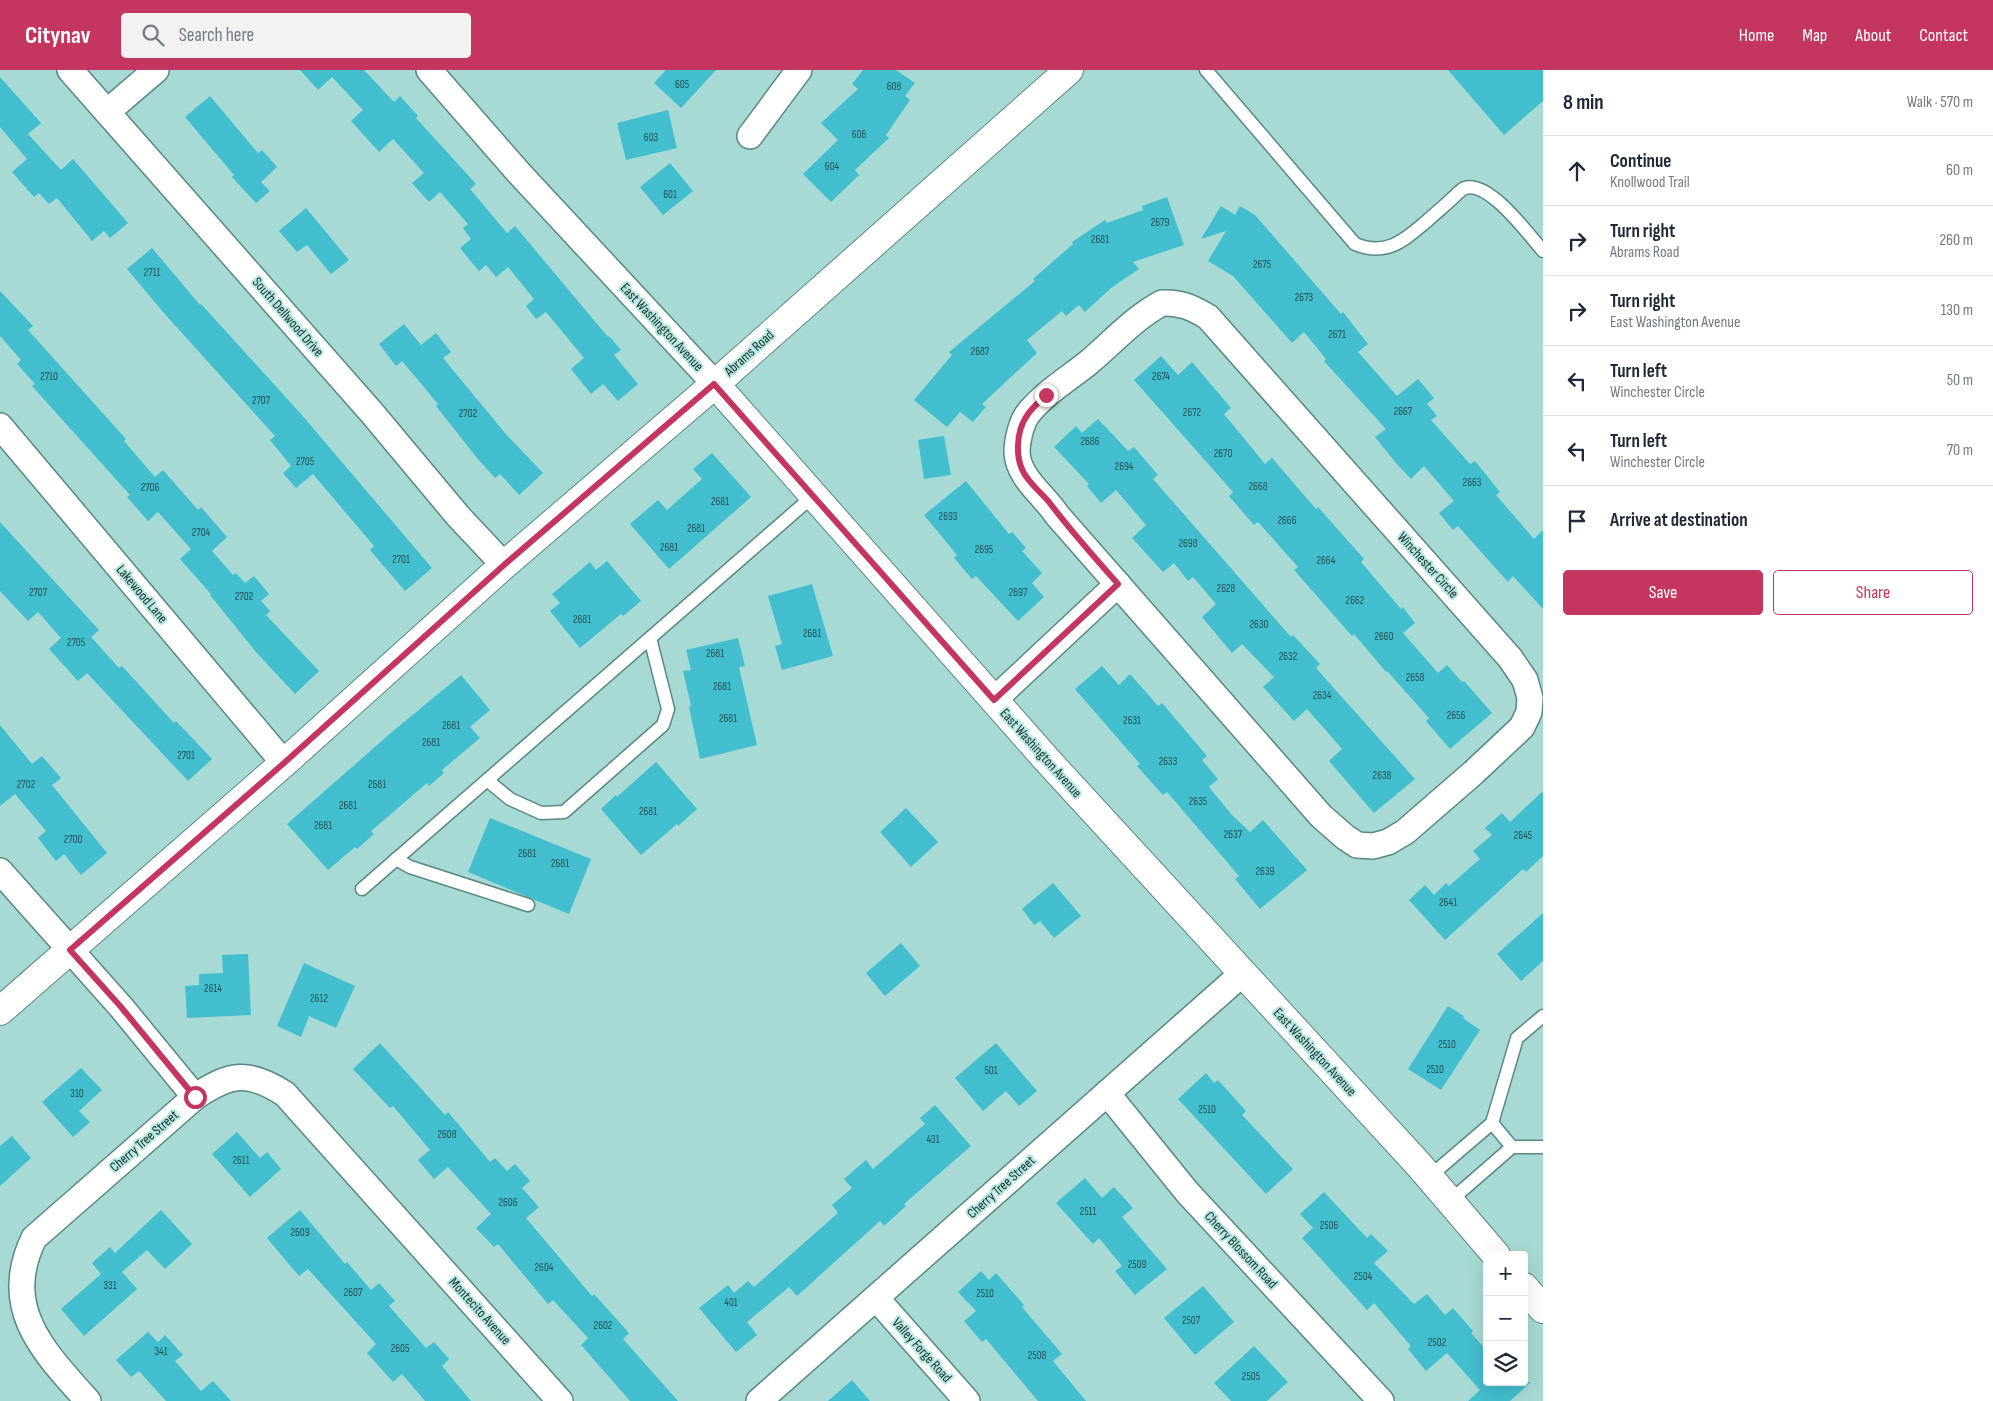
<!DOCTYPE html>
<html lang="en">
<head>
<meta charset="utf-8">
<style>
	:root { --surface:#fff; --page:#f2f2f3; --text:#1f2937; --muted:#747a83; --line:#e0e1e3; --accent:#c43660 }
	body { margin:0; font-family:"Sofia Sans Condensed",sans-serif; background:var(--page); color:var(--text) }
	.controls { position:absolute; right:15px; bottom:15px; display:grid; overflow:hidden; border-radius:5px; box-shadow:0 5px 20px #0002 }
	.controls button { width:45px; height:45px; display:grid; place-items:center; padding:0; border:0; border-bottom:1px solid var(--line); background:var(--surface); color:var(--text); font:25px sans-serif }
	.stop { position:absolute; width:15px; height:15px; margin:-11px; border:4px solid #c43660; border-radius:50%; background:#fff }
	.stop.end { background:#c43660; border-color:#fff; box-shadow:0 1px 5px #0008 }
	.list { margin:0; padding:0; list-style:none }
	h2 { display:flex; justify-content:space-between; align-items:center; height:65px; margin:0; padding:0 20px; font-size:21px }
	h2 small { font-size:16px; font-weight:400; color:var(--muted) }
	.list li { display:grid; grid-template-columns:32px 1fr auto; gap:15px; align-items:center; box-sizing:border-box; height:70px; padding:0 20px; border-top:1px solid var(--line) }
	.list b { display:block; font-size:19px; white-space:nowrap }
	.list p { margin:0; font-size:16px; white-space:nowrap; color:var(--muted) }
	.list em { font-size:16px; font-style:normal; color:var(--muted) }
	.actions { display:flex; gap:10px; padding:15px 20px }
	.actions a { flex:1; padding:11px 0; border:1px solid var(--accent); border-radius:5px; text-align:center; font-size:18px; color:var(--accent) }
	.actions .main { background:var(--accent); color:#fff }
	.icon { flex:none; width:28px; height:28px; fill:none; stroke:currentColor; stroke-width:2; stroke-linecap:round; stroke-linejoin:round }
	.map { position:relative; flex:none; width:1543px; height:1331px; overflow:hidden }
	header { display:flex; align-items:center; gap:30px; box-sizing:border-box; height:70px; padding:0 25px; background:var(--accent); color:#fff }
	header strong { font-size:24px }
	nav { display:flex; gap:28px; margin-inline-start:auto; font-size:18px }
	.search { width:350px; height:45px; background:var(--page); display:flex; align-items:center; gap:12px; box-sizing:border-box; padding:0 18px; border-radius:5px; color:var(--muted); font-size:19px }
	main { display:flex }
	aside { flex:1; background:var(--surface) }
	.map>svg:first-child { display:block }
	.building { fill:#42bece }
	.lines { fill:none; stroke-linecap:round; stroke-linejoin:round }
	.service-casing { stroke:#588883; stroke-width:15 }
	.minor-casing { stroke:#588883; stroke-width:28 }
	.tertiary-casing { stroke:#588883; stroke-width:30 }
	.service { stroke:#fff; stroke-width:12 }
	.minor { stroke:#fff; stroke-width:25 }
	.tertiary { stroke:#fff; stroke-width:28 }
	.route { stroke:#c43660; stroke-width:6 }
	.labels { text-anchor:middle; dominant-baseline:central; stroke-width:4; stroke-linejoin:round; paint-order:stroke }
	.number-label { font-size:11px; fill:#235154 }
	.street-label { font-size:14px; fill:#192d2b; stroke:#b4e7e1 }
</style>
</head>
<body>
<header>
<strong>Citynav</strong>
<div class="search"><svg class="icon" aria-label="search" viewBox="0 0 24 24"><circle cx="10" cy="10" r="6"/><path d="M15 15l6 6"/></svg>Search here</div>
<nav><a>Home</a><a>Map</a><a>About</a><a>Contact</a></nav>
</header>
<main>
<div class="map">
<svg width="1543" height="1331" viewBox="0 0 1543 1331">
	<rect width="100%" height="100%" fill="#a7dad4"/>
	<!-- building -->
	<g class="building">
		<polygon points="300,0 364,0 394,32 400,26 418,46 416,48 476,114 470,119 507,163 515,156 608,267 609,266 621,280 614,285 638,314 618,331 603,314 591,324 571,299 584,288 546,242 536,249 526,236 534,229 508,197 496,207 486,195 479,201 460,178 471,169 463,158 468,154 440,122 429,132 412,113 424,103 393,69 379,82 351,51 363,40 332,7 318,20"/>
		<polygon points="666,0 716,0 681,38 654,13"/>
		<polygon points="863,0 896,0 915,13 905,26 910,30 886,65 889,68 855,100 859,105 831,132 803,104 838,70 821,53 858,19 852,14"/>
		<polygon points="1448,0 1543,0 1543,31 1504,65"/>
		<polygon points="0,7 41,53 28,64 61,100 73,89 128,153 110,168 104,161 92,171 57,128 49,134 39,123 34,127 12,102 27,89 0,57"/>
		<polygon points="210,26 258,83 262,80 277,97 261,112 270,121 256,133 232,107 234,105 185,47"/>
		<polygon points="668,40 677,78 626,90 617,53"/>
		<polygon points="670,93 693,121 663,145 640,117"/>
		<polygon points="1167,127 1184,175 1133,192 1139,199 1111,218 1085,242 1079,235 1066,246 1062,241 1027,270 1037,283 982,334 986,337 973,352 960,342 947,357 914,330 952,285 949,282 1035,211 1033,209 1073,174 1072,172 1105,150 1107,153 1143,140 1142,136"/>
		<polygon points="1221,136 1235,145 1240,136 1255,145 1341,244 1343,242 1368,274 1358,282 1397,326 1418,309 1434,328 1427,334 1437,346 1431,350 1470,394 1475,391 1500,422 1496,425 1534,469 1543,460 1543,539 1513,506 1508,512 1458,456 1453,460 1439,443 1454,431 1424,396 1411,409 1396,393 1375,367 1386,359 1324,291 1326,289 1304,262 1292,273 1233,206 1208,191 1226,161 1201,169"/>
		<polygon points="306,138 349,190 331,204 307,175 297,182 279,161"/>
		<polygon points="152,178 200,235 201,234 301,344 432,498 405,521 370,480 374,476 313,404 296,418 283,403 291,396 270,370 275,366 163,242 127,199"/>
		<polygon points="0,221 33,256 28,260 126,369 124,371 155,407 163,400 198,440 201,437 227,467 212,481 233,505 236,503 245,513 254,506 269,524 261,531 270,541 266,545 319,601 295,624 256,582 210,525 211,524 180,489 191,479 158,442 148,451 127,427 130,425 32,316 35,314 17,294 21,290 0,266"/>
		<polygon points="404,254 421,275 436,263 451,282 443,288 505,363 543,403 519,425 500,404 495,408 477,388 436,336 438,334 402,291 396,296 379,274"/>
		<polygon points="1161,286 1178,305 1192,292 1231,338 1224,344 1265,394 1272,388 1316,439 1318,437 1364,489 1361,492 1401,539 1403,537 1415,553 1403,563 1438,603 1447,595 1462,612 1464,611 1492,643 1450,679 1426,651 1429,648 1387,601 1386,602 1354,564 1352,566 1294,500 1298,497 1258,452 1254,455 1229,426 1233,422 1134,310"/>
		<polygon points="1098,349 1128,381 1134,377 1158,405 1153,409 1291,567 1293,565 1320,594 1316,598 1415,709 1374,743 1329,691 1342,679 1330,665 1307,639 1294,651 1263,617 1274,607 1242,574 1232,583 1202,547 1216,534 1193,507 1188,511 1174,493 1163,502 1132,468 1146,455 1116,420 1101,433 1087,416 1089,414 1054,377 1076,356 1082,363"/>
		<polygon points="944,366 951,405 924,409 918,370"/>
		<polygon points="712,383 751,427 669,499 630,454 658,430 667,440 702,409 693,399"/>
		<polygon points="966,411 1009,464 1012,462 1026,478 1022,481 1042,503 1032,513 1044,527 1018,551 976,506 972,509 954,488 957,485 924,445"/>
		<polygon points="0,452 99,560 91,567 119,598 122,596 174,653 176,651 212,689 188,711 87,603 78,611 49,579 61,568 38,542 28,551 0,521"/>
		<polygon points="607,491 641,531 623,546 621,544 580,578 550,541 560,533 552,524 590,492 596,500"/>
		<polygon points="812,514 833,586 782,600 775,576 782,574 768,526"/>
		<polygon points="738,568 745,596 739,597 757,675 700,689 689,637 691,636 683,601 691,600 686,580"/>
		<polygon points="1102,596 1119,615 1130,604 1158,636 1162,633 1207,686 1202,690 1218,709 1209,717 1232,745 1250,762 1263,750 1307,800 1260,839 1235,809 1239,806 1167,722 1163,725 1137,696 1140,694 1075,619"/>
		<polygon points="461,605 490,640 470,657 480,668 442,700 444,703 429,716 427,713 371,761 374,764 357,779 355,777 328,800 287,754 392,662"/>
		<polygon points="0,655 32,694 42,686 61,708 52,715 107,783 81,805 64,784 56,791 38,768 46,761 15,724 0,736"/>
		<polygon points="656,692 697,739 678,756 677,754 641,785 601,739 616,725 617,727"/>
		<polygon points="1543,721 1543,786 1526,802 1523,799 1445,870 1409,830 1425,815 1434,825 1446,813 1449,816 1480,789 1473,781 1492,765 1485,758 1502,743 1510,752"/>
		<polygon points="906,738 938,772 911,797 880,762"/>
		<polygon points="490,748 591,789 569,844 468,802"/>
		<polygon points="1053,813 1081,846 1054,868 1040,851 1034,855 1022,839"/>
		<polygon points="1543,843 1543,891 1521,911 1497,884"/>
		<polygon points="901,873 920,896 885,926 866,903"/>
		<polygon points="248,884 251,945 187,948 185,916 199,915 199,904 223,903 222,885"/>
		<polygon points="304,893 355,916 336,958 309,946 301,967 277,956"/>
		<polygon points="1448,936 1464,946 1463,948 1480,960 1441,1020 1408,999"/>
		<polygon points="380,973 445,1045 448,1042 490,1092 495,1088 507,1101 515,1094 530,1111 522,1118 539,1137 526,1148 592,1226 594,1224 629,1263 623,1269 678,1331 630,1331 581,1275 588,1268 553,1230 548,1234 498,1174 494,1177 476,1158 491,1144 448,1097 434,1109 418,1090 430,1080 393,1036 390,1038 353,999"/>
		<polygon points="996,973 1037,1021 1019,1036 1006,1021 983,1041 955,1008"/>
		<polygon points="81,998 102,1020 79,1041 90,1052 73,1067 42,1032"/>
		<polygon points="1206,1003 1214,1013 1218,1010 1246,1041 1242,1045 1293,1099 1266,1124 1178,1029"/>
		<polygon points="935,1035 971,1076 904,1134 906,1136 884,1156 880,1151 797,1226 789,1217 747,1252 757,1265 736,1282 699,1238 728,1215 734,1223 748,1211 754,1217 838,1143 832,1135 852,1118 844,1109 866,1090 873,1099 925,1054 920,1048"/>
		<polygon points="237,1062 260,1088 267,1082 281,1099 250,1127 212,1084"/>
		<polygon points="12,1066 31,1088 0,1116 0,1076"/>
		<polygon points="1085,1108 1102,1128 1114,1117 1133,1138 1122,1147 1167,1199 1135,1225 1115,1201 1122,1196 1099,1168 1093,1174 1056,1133"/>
		<polygon points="1324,1122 1367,1168 1371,1164 1388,1181 1374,1193 1414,1234 1427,1224 1445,1245 1453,1238 1473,1261 1471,1263 1487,1281 1487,1312 1531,1312 1510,1331 1468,1331 1480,1320 1447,1283 1426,1301 1408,1279 1411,1276 1374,1233 1367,1240 1302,1168 1313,1158 1300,1144"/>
		<polygon points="161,1140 192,1174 165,1199 147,1180 122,1202 137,1219 84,1266 61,1239 101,1204 92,1193 110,1177 115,1183"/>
		<polygon points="300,1140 345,1194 347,1192 371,1220 379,1213 395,1231 389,1236 426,1278 434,1272 449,1289 442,1296 471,1331 425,1331 402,1304 393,1312 367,1283 376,1274 308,1199 299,1206 267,1168"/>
		<polygon points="981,1201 989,1210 996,1203 1024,1235 1022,1237 1062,1284 1053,1291 1086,1331 1038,1331 986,1269 982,1272 964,1251 976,1241 958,1222"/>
		<polygon points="1203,1216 1234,1252 1195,1285 1164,1248"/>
		<polygon points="148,1262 158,1272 165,1265 183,1285 175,1291 201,1321 213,1311 231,1331 166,1331 139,1301 131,1307 116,1290"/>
		<polygon points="1254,1276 1288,1312 1267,1331 1231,1331 1214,1313"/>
		<polygon points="852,1310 870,1331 828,1331"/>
	</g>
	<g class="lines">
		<!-- service casing -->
		<g class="service-casing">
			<g id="service">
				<path d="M1206,0L1355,174C1387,187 1404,170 1427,151C1438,141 1449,132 1459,122C1461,121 1463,118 1465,118C1489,110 1529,165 1543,181"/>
				<polyline points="487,710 510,729 541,743 564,742 663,655 668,639 650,568"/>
				<polyline points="396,789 410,797 528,835"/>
				<polyline points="362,819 813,426"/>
				<polyline points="1492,1053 1512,1077"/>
				<polyline points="1429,1107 1492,1053 1517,968 1543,946"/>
				<polyline points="1450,1131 1512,1077 1543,1077"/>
			</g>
		</g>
		<!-- minor casing -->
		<g class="minor-casing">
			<g id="minor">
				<polyline points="70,0 372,343 458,446 504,495"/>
				<polyline points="429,0 519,103 715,314"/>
				<polyline points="107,42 156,0"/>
				<polyline points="750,66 799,0"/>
				<path d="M1162,233C1181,232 1193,238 1208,247L1510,588L1525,610L1530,628L1529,642L1522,657L1473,703L1405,762L1388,772L1373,776L1357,775L1345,767L1321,746L1057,445C1044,425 1018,408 1017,382C1017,371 1021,354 1027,345C1043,324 1068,309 1088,293C1113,272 1134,248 1162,233Z"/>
				<polyline points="0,356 284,693"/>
				<polyline points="994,630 1118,514"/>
				<polyline points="0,801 121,937 195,1027"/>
				<polyline points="1107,1023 1187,1122 1381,1331"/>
				<polyline points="876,1228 967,1331"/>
				<path d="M88,1331C43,1281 0,1238 34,1168L195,1027C230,1003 248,1000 285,1024L560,1331"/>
				<polyline points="759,1331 1243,903"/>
			</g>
		</g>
		<!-- tertiary casing -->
		<g class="tertiary-casing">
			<g id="tertiary">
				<polyline points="715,314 1048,691 1419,1095 1496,1185"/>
				<polyline points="0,941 284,693 504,495 715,314 1069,0"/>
				<polyline points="1524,1217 1543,1239"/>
			</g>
		</g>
		<!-- service -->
		<use href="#service" class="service"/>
		<!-- minor -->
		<use href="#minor" class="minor"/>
		<!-- tertiary -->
		<use href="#tertiary" class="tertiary"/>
	</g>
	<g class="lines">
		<!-- route -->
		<path class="route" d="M195,1027L121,937L70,880L284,693L504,495L714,314L994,630L1118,514C1094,487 1070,460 1049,432C1042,424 1034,417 1028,409C1014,392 1015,362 1028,344C1033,337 1040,331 1046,325"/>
	</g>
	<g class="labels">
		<!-- number labels -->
		<g class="number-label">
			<text x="682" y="14">605</text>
			<text x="894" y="16">608</text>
			<text x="859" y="64">606</text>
			<text x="651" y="67">603</text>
			<text x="832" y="96">604</text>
			<text x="670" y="124">601</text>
			<text x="1160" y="152">2679</text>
			<text x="1100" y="169">2681</text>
			<text x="1262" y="194">2675</text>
			<text x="152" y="202">2711</text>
			<text x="1304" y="227">2673</text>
			<text x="1337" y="264">2671</text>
			<text x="980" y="281">2687</text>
			<text x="49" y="306">2710</text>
			<text x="1161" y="306">2674</text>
			<text x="261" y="330">2707</text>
			<text x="1403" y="341">2667</text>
			<text x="1192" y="342">2672</text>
			<text x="468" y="343">2702</text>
			<text x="1090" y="371">2686</text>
			<text x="1223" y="383">2670</text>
			<text x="305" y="391">2705</text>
			<text x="1124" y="396">2694</text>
			<text x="1472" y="412">2663</text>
			<text x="1258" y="416">2668</text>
			<text x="150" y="417">2706</text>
			<text x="720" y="431">2681</text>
			<text x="948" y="446">2693</text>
			<text x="1287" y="450">2666</text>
			<text x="696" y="458">2681</text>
			<text x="201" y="462">2704</text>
			<text x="1188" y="473">2698</text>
			<text x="669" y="477">2681</text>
			<text x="984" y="479">2695</text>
			<text x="401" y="489">2701</text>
			<text x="1326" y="490">2664</text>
			<text x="1226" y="518">2628</text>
			<text x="38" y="522">2707</text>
			<text x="1018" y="522">2697</text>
			<text x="244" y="526">2702</text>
			<text x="1355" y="530">2662</text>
			<text x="582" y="549">2681</text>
			<text x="1259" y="554">2630</text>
			<text x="812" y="563">2681</text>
			<text x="1384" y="566">2660</text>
			<text x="76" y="572">2705</text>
			<text x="715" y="583">2681</text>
			<text x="1288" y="586">2632</text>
			<text x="1415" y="607">2658</text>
			<text x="722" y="616">2681</text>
			<text x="1322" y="625">2634</text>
			<text x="1456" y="645">2656</text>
			<text x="728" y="648">2681</text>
			<text x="1132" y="650">2631</text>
			<text x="451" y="655">2681</text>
			<text x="431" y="672">2681</text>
			<text x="186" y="685">2701</text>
			<text x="1168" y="691">2633</text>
			<text x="1382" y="705">2638</text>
			<text x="26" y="714">2702</text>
			<text x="377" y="714">2681</text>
			<text x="1198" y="731">2635</text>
			<text x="348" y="735">2681</text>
			<text x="648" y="741">2681</text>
			<text x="323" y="755">2681</text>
			<text x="1233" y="764">2637</text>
			<text x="1523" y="765">2645</text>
			<text x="73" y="769">2700</text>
			<text x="527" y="783">2681</text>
			<text x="560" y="793">2681</text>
			<text x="1265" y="801">2639</text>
			<text x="1448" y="832">2641</text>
			<text x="213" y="918">2614</text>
			<text x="319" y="928">2612</text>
			<text x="1447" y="974">2510</text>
			<text x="1435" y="999">2510</text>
			<text x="991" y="1000">501</text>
			<text x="77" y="1023">310</text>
			<text x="1207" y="1039">2510</text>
			<text x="447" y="1064">2608</text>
			<text x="933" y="1069">431</text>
			<text x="241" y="1090">2611</text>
			<text x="508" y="1132">2606</text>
			<text x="1088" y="1141">2511</text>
			<text x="1329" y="1155">2506</text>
			<text x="300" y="1162">2609</text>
			<text x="1137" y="1194">2509</text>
			<text x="544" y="1197">2604</text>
			<text x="1363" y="1206">2504</text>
			<text x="110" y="1215">331</text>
			<text x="353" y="1222">2607</text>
			<text x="985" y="1223">2510</text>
			<text x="731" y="1232">401</text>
			<text x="1191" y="1250">2507</text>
			<text x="603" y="1255">2602</text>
			<text x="1437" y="1272">2502</text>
			<text x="400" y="1278">2605</text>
			<text x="161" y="1281">341</text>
			<text x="1037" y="1285">2508</text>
			<text x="1251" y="1306">2505</text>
		</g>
		<!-- street labels -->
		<g class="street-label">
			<text transform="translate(288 247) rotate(49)">South Dellwood Drive</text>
			<text transform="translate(662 257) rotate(47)">East Washington Avenue</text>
			<text transform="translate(749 283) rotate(-42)">Abrams Road</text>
			<text transform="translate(1428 495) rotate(48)">Winchester Circle</text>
			<text transform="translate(142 524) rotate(50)">Lakewood Lane</text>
			<text transform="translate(1041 683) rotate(48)">East Washington Avenue</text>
			<text transform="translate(1315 982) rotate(47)">East Washington Avenue</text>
			<text transform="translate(144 1071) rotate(-41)">Cherry Tree Street</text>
			<text transform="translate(1001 1117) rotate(-42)">Cherry Tree Street</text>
			<text transform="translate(1241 1180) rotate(47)">Cherry Blossom Road</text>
			<text transform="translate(480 1241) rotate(48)">Montecito Avenue</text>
			<text transform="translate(922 1280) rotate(48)">Valley Forge Road</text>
		</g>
	</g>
</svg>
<div class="controls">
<button>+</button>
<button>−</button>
<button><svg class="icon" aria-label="layers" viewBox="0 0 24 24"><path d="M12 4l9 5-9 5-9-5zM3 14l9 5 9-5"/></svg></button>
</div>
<div class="stop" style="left:195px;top:1027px"></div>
<div class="stop end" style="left:1046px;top:325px"></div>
</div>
<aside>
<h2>8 min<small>Walk · 570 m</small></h2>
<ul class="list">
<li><svg class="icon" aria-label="ahead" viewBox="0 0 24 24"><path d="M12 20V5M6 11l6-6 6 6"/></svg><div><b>Continue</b><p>Knollwood Trail</p></div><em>60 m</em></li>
<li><svg class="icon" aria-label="right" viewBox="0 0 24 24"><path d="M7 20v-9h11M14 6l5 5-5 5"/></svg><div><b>Turn right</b><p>Abrams Road</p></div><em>260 m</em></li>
<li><svg class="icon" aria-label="right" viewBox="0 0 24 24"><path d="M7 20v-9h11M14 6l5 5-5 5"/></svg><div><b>Turn right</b><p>East Washington Avenue</p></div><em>130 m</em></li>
<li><svg class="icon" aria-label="left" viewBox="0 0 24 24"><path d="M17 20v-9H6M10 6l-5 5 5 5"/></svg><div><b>Turn left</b><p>Winchester Circle</p></div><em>50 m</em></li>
<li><svg class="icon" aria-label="left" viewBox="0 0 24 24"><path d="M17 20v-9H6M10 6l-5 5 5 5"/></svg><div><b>Turn left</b><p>Winchester Circle</p></div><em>70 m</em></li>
<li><svg class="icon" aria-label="arrive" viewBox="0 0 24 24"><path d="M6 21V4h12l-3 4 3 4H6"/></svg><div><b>Arrive at destination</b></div></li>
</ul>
<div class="actions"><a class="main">Save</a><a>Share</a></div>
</aside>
</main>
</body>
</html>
